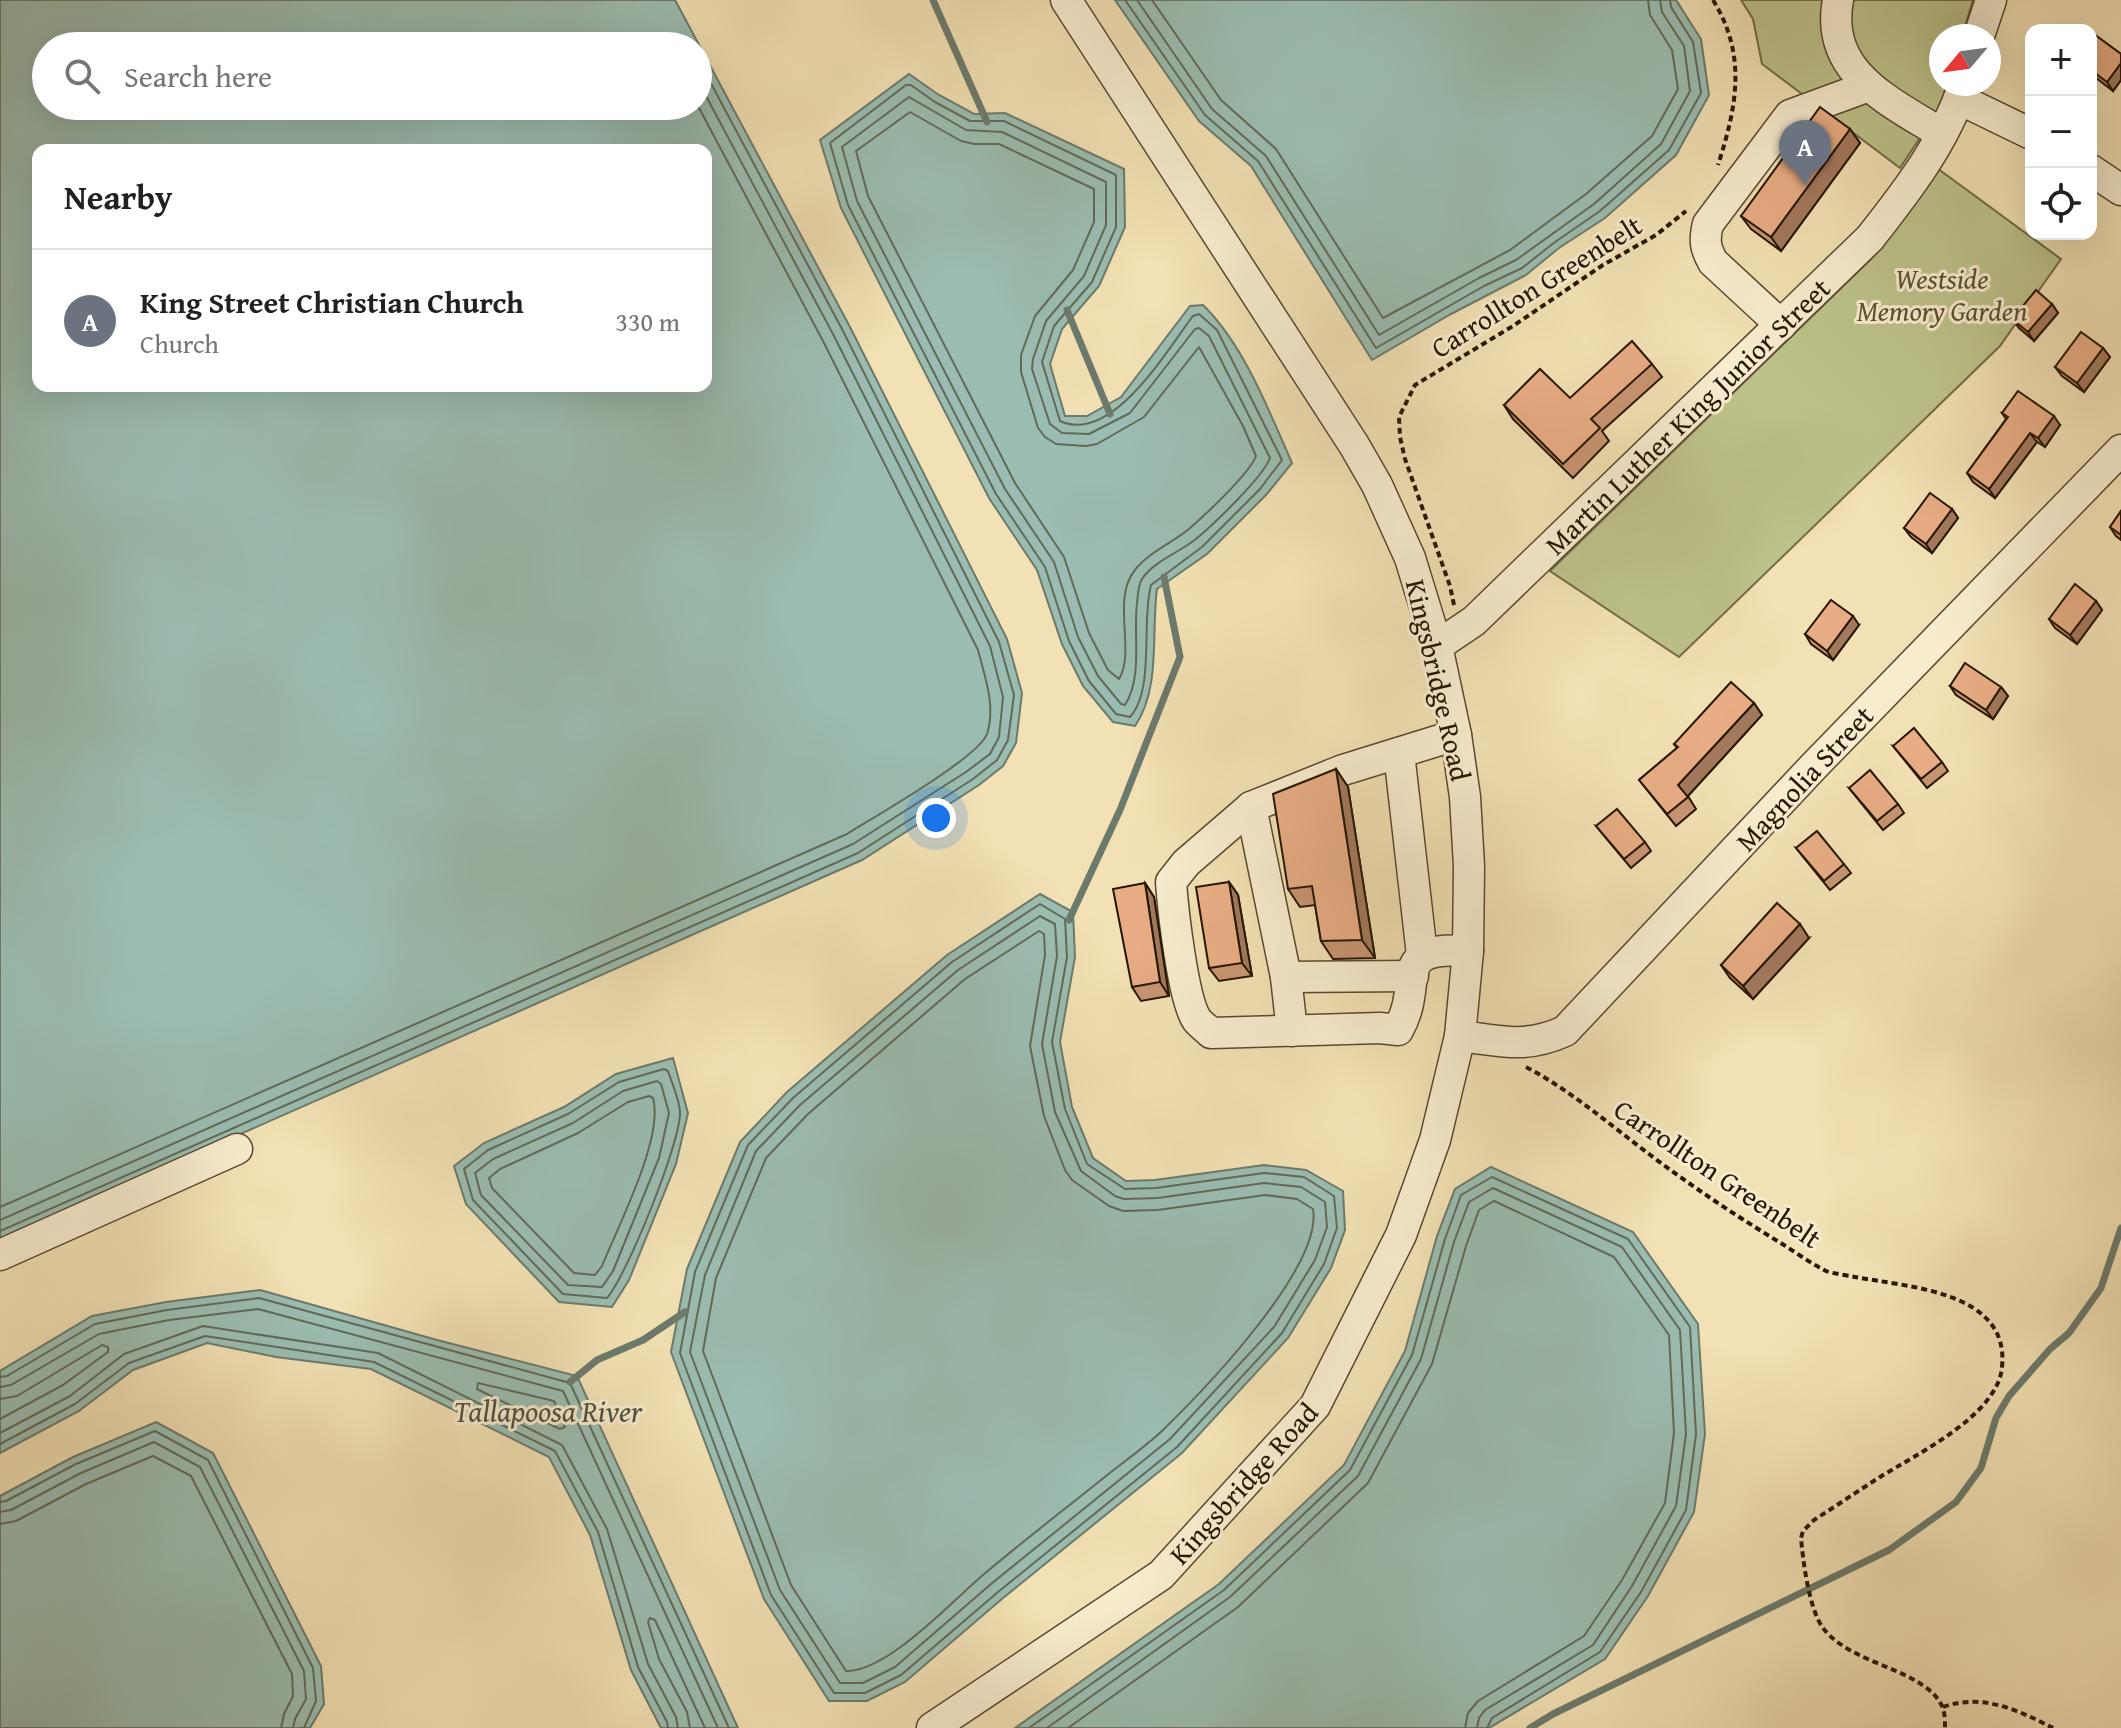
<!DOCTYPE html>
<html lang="en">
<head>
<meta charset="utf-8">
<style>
	:root { --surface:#fff; --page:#f2f2f2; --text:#202124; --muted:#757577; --line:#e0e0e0; --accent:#0f766e }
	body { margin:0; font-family:"Gentium Book Plus",serif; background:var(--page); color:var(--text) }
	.controls { position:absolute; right:24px; top:24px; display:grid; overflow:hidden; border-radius:16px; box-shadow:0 8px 32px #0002 }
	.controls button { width:72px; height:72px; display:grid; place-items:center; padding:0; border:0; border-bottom:2px solid var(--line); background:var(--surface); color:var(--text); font:40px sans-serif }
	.compass { position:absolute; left:1929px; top:24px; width:72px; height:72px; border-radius:50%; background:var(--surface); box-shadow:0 8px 32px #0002; rotate:241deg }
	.you { position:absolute; left:936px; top:818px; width:28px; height:28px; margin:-20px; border:6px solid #fff; border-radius:50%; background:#1a73e8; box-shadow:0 0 0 12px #1a73e833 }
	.badge { display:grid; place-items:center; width:52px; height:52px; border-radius:50%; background:var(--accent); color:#fff; font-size:26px; font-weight:700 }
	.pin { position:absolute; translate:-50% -66px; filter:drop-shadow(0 2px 4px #0008) }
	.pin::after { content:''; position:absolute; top:42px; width:28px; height:24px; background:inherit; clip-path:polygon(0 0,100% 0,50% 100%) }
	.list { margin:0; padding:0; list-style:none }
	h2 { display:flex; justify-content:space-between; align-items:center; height:104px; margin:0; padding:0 32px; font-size:34px }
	h2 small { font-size:26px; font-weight:400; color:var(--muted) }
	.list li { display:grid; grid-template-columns:52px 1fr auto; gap:24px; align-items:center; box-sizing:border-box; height:144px; padding:0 32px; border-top:2px solid var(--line) }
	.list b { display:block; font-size:30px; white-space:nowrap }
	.list p { margin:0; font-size:26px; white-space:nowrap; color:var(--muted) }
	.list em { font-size:26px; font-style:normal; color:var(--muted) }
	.icon { flex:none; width:44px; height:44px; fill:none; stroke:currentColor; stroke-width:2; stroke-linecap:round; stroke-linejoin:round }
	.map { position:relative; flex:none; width:2121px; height:1728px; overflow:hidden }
	.search { position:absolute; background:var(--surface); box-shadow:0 8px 32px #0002; left:32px; top:32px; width:680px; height:88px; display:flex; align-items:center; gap:20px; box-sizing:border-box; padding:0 28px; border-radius:44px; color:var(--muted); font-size:30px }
	.panel { position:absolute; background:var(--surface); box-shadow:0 8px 32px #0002; left:32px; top:144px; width:680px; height:248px; border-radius:16px }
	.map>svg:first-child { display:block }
	.green { fill:#bdc28b; stroke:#726c48; stroke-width:2 }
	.water { fill:#9bbdb1; stroke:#6c7a6c; stroke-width:2; fill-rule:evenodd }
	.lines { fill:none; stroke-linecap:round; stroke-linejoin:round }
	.shore { stroke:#606a5a; stroke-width:2 }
	.stream { stroke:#6c7a6c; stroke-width:7 }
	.minor-casing { stroke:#594930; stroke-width:33 }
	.path { stroke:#261604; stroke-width:4; stroke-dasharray:6 4; stroke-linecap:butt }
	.minor { stroke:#f7ecce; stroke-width:30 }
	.wall { fill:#c89572; stroke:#261604; stroke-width:2 }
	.shaded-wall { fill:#a2795c; stroke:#261604; stroke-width:2 }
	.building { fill:#e8ad84; stroke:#261604; stroke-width:2 }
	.labels { text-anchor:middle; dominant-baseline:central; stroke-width:6; stroke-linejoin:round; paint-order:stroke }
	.park-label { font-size:28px; font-style:italic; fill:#5b5233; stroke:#f7ecce }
	.street-label { font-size:28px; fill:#261604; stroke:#f7ecce }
	.water-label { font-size:30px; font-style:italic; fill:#4f5041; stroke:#f7ecce }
</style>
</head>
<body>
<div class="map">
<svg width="2121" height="1728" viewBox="0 0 2121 1728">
	<rect width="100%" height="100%" fill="#f2e1b4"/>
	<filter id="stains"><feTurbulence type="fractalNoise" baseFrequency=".0025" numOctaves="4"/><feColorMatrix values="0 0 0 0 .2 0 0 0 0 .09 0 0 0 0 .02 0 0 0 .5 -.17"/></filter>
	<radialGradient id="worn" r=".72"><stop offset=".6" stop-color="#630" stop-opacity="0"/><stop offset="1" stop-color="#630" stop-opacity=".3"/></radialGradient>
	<!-- green -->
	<g class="green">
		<polygon points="1741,0 1973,0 1962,36 1941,36 1941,84 1947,84 1939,109 1900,168 1762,64 1753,19"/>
		<polygon points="1937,168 2061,259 2000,346 1679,657 1550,571 1871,259 1901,222"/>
	</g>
	<!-- water -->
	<g class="water">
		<path d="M0,0H675L850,327L1007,639L1022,693L1016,743L1003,766L979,785L862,860L0,1240ZM46,46H698V106H46ZM38,150H706V386H38Z"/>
		<polygon points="1115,0 1676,0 1701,39 1709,95 1676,155 1605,218 1559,248 1526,275 1451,314 1372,360 1251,166 1199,121"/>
		<path d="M909,74L939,95L974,114L1005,113L1124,169L1125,227L1099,286L1062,329L1050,364L1065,416H1087L1121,397L1190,306L1203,305C1244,345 1269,411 1292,463L1266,495L1207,554L1157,589C1151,634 1161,688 1135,726L1113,722L1083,686L1062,644L1037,570L989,498L841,208L820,140Z"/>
		<polygon points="1040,894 1073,912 1075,957 1060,1042 1072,1107 1093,1158 1126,1181 1155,1180 1264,1165 1306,1170 1343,1191 1345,1230 1331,1268 1288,1338 1182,1453 1003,1598 905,1682 867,1701 829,1701 764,1599 671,1352 687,1269 740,1142 787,1092 947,955"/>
		<polygon points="673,1058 688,1113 676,1164 629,1280 612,1307 559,1302 466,1204 454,1166 484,1143 564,1107 616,1074"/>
		<polygon points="1491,1167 1633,1232 1698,1324 1705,1434 1694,1512 1648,1596 1605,1659 1489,1728 1015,1728 1219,1584 1344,1465 1405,1351 1437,1236 1455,1189"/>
		<polygon points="260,1290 437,1340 577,1376 738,1728 661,1728 631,1670 590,1535 549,1457 371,1369 276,1357 207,1343 133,1370 79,1411 0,1453 0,1371 92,1316 166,1302"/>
		<polygon points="156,1422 213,1453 321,1666 324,1704 310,1728 0,1728 0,1496 73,1457"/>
	</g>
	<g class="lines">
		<!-- shore -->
		<g class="shore">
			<polyline points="1125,0 1205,115 1258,161 1376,348 1484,286 1522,268 1555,242 1600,211 1669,150 1701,93 1693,42 1671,7 1670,0"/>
			<polyline points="1137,0 1212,109 1266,156 1379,335 1479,278 1516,260 1594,204 1661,144 1690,91 1684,46 1662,12 1660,0"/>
			<polyline points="1152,0 1221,100 1276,149 1383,318 1510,250 1586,194 1652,136 1678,89 1672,50 1650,15 1648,0"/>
			<path d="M906,85H911L935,102L970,121H1004L1116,175V227L1092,282L1054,326L1042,362L1060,421C1112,445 1167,350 1193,316L1199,314L1217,330L1282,460L1260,489L1202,547L1151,585C1141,621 1155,690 1130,717L1116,714L1089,681L1069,641L1045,567L996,494L848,205L830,143Z"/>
			<path d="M909,97L966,130L1002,132L1106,182V225L1084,276L1046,321L1033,359L1032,369L1050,424L1062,433L1089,434L1130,413L1195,329L1199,328L1209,336L1270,458C1263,477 1214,524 1196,539C1180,552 1154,561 1142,579C1138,586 1138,595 1137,603C1133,635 1143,677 1125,705L1121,704L1098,676L1078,637L1054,562L1005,489L857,201L842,147Z"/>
			<path d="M910,112L961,141L974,144H999L1094,189V222L1073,270L1035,316L1021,355V372L1038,428L1045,437L1056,444L1086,446L1097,444L1144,417L1199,347L1243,426L1256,456C1250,473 1205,515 1189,529C1172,543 1149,552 1135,570C1111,599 1136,651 1119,679L1108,670L1089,633L1064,557L1015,483L868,196L856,151Z"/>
			<polygon points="1040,904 1065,919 1067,957 1052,1042 1065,1109 1087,1164 1125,1189 1156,1188 1264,1173 1304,1177 1334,1196 1337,1228 1324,1264 1282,1333 1177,1447 998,1592 901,1675 865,1693 834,1693 771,1595 680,1353 695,1272 748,1145 793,1098 952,962"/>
			<polygon points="1040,916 1055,924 1057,956 1042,1044 1055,1112 1081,1171 1115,1196 1124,1199 1158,1198 1264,1183 1301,1187 1325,1202 1327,1227 1315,1260 1274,1327 1170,1439 991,1584 895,1667 863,1683 840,1683 780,1590 690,1352 705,1275 756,1151 800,1105 958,970"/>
			<path d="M1039,931L1044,934L1045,955L1030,1046L1044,1116L1065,1170L1072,1180L1109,1206L1123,1211L1158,1210L1265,1195L1297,1199L1313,1209C1323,1267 1204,1390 1163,1430C1145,1447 1125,1461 1106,1476C1065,1509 1023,1541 983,1575C951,1602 887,1672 846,1671L791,1585L703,1351L716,1278L766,1158L808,1114L965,979Z"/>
			<path d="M664,1069L668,1071C672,1084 680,1100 680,1113C680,1144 627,1275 607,1298L563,1294L473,1200L464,1169L488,1150L568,1114L619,1082Z"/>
			<polygon points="657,1081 661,1084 669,1113 659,1158 613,1271 602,1287 568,1285 481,1195 475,1173 493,1159 573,1123 623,1091"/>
			<path d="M649,1096L653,1098C664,1138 618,1226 602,1266L595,1275L574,1273L492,1188L489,1178L500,1169L578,1133L628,1102Z"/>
			<path d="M0,1207L847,834C874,817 978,758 987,734C996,706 985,677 978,650L823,341L698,106"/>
			<polyline points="0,1220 853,844 966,772 990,754 999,737 1003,697 990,646 834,336 698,81"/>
			<polyline points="0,1231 858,853 973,779 997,760 1008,740 1014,695 999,642 843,331 698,59"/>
			<polyline points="0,1377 7,1376 95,1324 167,1310 259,1298 570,1383 729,1728"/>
			<polygon points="478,1383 554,1401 565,1427 560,1429 487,1394 477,1389"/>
			<polyline points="0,1387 11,1385 99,1334 169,1320 258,1309 563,1391 718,1728"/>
			<polyline points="0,1399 17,1396 102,1345 108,1347 108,1352 63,1385 0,1419"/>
			<polyline points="0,1433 70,1396 124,1354 203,1326 378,1353 562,1445 607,1529 648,1664 676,1717 678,1728"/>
			<polyline points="0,1444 75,1404 129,1363 205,1336 374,1362 555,1451 598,1532 638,1667 667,1722 668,1728"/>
			<polyline points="0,1502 6,1501 76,1464 155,1431 208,1460 313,1668 316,1701 304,1728"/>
			<polyline points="0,1512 11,1510 81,1473 154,1442 200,1467 304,1671 306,1699 295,1719 293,1728"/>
			<polyline points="0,1524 16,1521 86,1484 153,1456 191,1476 292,1674 293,1696 284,1714 281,1728"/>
			<polyline points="690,1728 687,1712 659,1659 648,1622 650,1618 655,1620 705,1728"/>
			<polyline points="1029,1728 1224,1590 1350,1470 1412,1355 1445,1239 1461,1195 1492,1177 1628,1239 1690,1327 1696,1434 1686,1510 1641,1592 1600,1652 1492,1718 1487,1728"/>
			<polyline points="1047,1728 1230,1597 1358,1476 1421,1359 1454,1242 1469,1202 1493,1188 1622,1247 1680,1330 1686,1434 1676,1506 1632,1586 1593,1645 1485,1710 1479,1718 1477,1728"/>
			<polyline points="1068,1728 1238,1607 1368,1483 1432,1364 1466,1246 1479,1210 1494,1201 1614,1257 1669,1335 1674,1433 1665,1503 1622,1580 1584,1636 1478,1701 1468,1713 1465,1728"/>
		</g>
		<!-- stream -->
		<g class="stream">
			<polyline points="933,0 987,122"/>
			<polyline points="1067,310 1110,414"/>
			<polyline points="1069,920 1120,810 1180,657 1164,577"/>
			<polyline points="570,1382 597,1360 643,1340 685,1312"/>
			<polyline points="1530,1728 1553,1714 1889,1550 1956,1502 1981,1468 1996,1418 2009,1396 2050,1349 2069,1333 2101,1288 2121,1228"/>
		</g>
		<!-- minor casing -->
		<g class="minor-casing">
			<g id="minor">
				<path d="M1838,0C1824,73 1890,101 1942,134"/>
				<polyline points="1979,36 1991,0"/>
				<polyline points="1959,99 2031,134"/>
				<polyline points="2091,170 2121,190"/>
				<path d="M1781,325L1713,262C1705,248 1704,240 1708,224L1790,115L1869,86"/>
				<path d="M1437,646L1474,621L1870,238C1907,191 1945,142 1964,84"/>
				<path d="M1456,735L1343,770L1251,807L1186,863L1171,882C1173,910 1183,1000 1197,1020C1201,1025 1207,1029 1211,1033L1380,1028L1398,1030C1426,981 1387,946 1468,951"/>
				<polyline points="1399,753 1422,955"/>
				<polyline points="1251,807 1286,977 1413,976"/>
				<polyline points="1286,977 1292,1031"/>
				<path d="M1460,1036C1502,1041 1525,1049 1565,1031L1814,766L2121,450"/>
				<polyline points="0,1255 237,1149"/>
				<polyline points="932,1728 1161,1575 1315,1406 1401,1235 1435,1140 1460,1036 1468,951 1469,866 1465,797 1456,735 1437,646 1410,558 1377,485 1354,445 1066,0"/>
			</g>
		</g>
		<!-- path -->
		<g class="path">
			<path d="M1713,0C1747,55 1737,106 1718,165"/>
			<polyline points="1454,605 1450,586 1405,459 1400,437 1399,417 1415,385 1513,326 1603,265 1656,235 1686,211"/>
			<path d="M1526,1067C1570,1090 1609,1124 1649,1154C1691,1186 1735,1215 1779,1242C1794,1251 1810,1263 1826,1271C1834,1274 1846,1275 1855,1277C1908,1287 2010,1291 2002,1367C1998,1415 1917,1454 1880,1477C1858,1491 1836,1506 1814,1520L1803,1531L1801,1538C1803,1561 1809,1609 1823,1628C1851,1665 1921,1668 1941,1704C1945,1711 1945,1720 1945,1728"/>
			<path d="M1943,1707C1982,1693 2018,1710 2053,1728"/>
		</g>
		<!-- minor -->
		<use href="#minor" class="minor"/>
	</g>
	<!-- wall -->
	<g class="wall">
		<polygon points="2091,32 2121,54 2121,80 2113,91 2091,74"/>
		<polygon points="1850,129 1860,143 1781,251 1751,229 1741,216"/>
		<polygon points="2052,304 2058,313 2034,341 2019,328 2012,319"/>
		<polygon points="2103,348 2110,357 2084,392 2062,376 2055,367"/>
		<polygon points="1652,364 1662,377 1602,431 1609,441 1573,478 1513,419 1504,405 1570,398"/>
		<polygon points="2002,413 2060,425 2045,447 2037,442 1995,498 1973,482 1967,473 2006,419"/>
		<polygon points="1952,509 1958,518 1932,553 1911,537 1904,528"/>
		<polygon points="2121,511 2121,540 2116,536 2110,527"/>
		<polygon points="2096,601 2102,610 2077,644 2055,628 2049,619"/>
		<polygon points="1859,625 1833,660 1811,644 1805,634"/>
		<polygon points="1950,686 2001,687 2008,696 1993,719 1956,695"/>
		<polygon points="1754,703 1762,715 1688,796 1696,809 1676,826 1639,780 1677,748 1674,744"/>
		<polygon points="1893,746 1942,762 1948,771 1927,788"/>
		<polygon points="1336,769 1348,787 1375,958 1333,959 1321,941 1315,905 1300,907 1288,889"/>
		<polygon points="1849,788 1898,804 1904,813 1883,830"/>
		<polygon points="1596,826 1645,842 1651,851 1631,868"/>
		<polygon points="1796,848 1844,864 1851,873 1830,890"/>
		<polygon points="1229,882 1238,895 1252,976 1219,981 1209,968"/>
		<polygon points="1145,883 1154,897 1169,996 1141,1001 1132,987"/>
		<polygon points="1809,938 1753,999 1730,978 1721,965"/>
	</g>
	<!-- shaded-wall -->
	<g class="shaded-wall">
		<polygon points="2121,63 2121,80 2113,91 2107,82"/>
		<polygon points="1850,129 1860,143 1781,251 1771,237"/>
		<polygon points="2052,304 2058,313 2034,341 2028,332"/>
		<polygon points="2103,348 2110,357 2084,392 2077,383"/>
		<polygon points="2054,416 2060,425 2045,447 2038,438"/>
		<polygon points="2030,433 2037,442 1995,498 1989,489"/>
		<polygon points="1952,509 1958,518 1932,553 1926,544"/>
		<polygon points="2096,601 2102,610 2077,644 2070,635"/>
		<polygon points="1853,616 1859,625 1833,660 1827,651"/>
		<polygon points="2001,687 2008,696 1993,719 1986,710"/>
		<polygon points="1754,703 1762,715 1687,797 1678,785"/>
		<polygon points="1336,769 1348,787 1375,958 1362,940"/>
		<polygon points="1229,882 1238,895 1252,976 1242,963"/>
		<polygon points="1145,883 1154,897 1169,996 1160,982"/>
		<polygon points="1800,924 1809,938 1753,999 1743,986"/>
	</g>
	<!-- building -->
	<g class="building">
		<polygon points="2081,25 2088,30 2078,30"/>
		<polygon points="2091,32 2121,54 2121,63 2107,82 2091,70"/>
		<polygon points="1820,107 1850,129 1771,237 1741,216"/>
		<polygon points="2036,290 2052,304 2028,332 2012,319"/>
		<polygon points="2081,332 2103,348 2077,383 2055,367"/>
		<polygon points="1632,341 1652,364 1591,419 1600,428 1563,464 1504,405 1540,369 1570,398"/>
		<polygon points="2018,391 2054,416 2038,438 2030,433 1989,489 1967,473 2008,417 2002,413"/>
		<polygon points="1930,493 1952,509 1926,544 1904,528"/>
		<polygon points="2121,511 2121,535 2110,527"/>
		<polygon points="2075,584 2096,601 2070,635 2049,619"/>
		<polygon points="1831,600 1853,616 1827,651 1805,634"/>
		<polygon points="1965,663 2001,687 1986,710 1950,686"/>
		<polygon points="1731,682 1754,703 1678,785 1688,797 1667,814 1639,780 1678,747 1674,744"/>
		<polygon points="1914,728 1942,762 1921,779 1893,746"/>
		<polygon points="1336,769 1362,940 1321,941 1312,886 1288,889 1273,794"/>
		<polygon points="1870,770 1898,804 1877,821 1849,788"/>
		<polygon points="1617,809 1645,842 1624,859 1596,826"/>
		<polygon points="1817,831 1844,864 1824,881 1796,848"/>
		<polygon points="1229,882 1242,963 1209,968 1196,887"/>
		<polygon points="1145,883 1160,982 1132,987 1113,889"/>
		<polygon points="1777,903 1800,924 1743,986 1721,965"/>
	</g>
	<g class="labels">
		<!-- park labels -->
		<g class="park-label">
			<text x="1942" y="278">Westside<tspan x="1942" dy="32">Memory Garden</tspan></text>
		</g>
		<!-- street labels -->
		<g class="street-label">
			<text transform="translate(1536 286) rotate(-32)">Carrollton Greenbelt</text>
			<text transform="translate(1687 416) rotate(-44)">Martin Luther King Junior Street</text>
			<text transform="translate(1439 680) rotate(77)">Kingsbridge Road</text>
			<text transform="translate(1804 778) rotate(-47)">Magnolia Street</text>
			<text transform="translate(1718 1173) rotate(34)">Carrollton Greenbelt</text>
			<text transform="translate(1243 1483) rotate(-48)">Kingsbridge Road</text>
		</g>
		<!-- water labels -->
		<g class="water-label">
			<text x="548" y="1411">Tallapoosa River</text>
		</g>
	</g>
	<rect width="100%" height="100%" filter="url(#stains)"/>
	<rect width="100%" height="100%" fill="url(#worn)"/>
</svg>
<div class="controls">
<button>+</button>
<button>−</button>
<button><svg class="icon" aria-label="locate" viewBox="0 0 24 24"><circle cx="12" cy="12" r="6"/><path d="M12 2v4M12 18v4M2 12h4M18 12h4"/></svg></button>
</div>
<svg class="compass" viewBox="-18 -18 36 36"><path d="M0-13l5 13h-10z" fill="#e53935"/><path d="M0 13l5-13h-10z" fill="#757577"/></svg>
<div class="you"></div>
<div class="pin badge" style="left:1805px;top:186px;background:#6b7280">A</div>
<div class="search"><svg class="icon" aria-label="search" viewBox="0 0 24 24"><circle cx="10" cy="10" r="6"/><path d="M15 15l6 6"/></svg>Search here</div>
<section class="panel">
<h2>Nearby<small></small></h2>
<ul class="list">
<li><span class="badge" style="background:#6b7280">A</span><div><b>King Street Christian Church</b><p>Church</p></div><em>330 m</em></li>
</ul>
</section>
</div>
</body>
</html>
